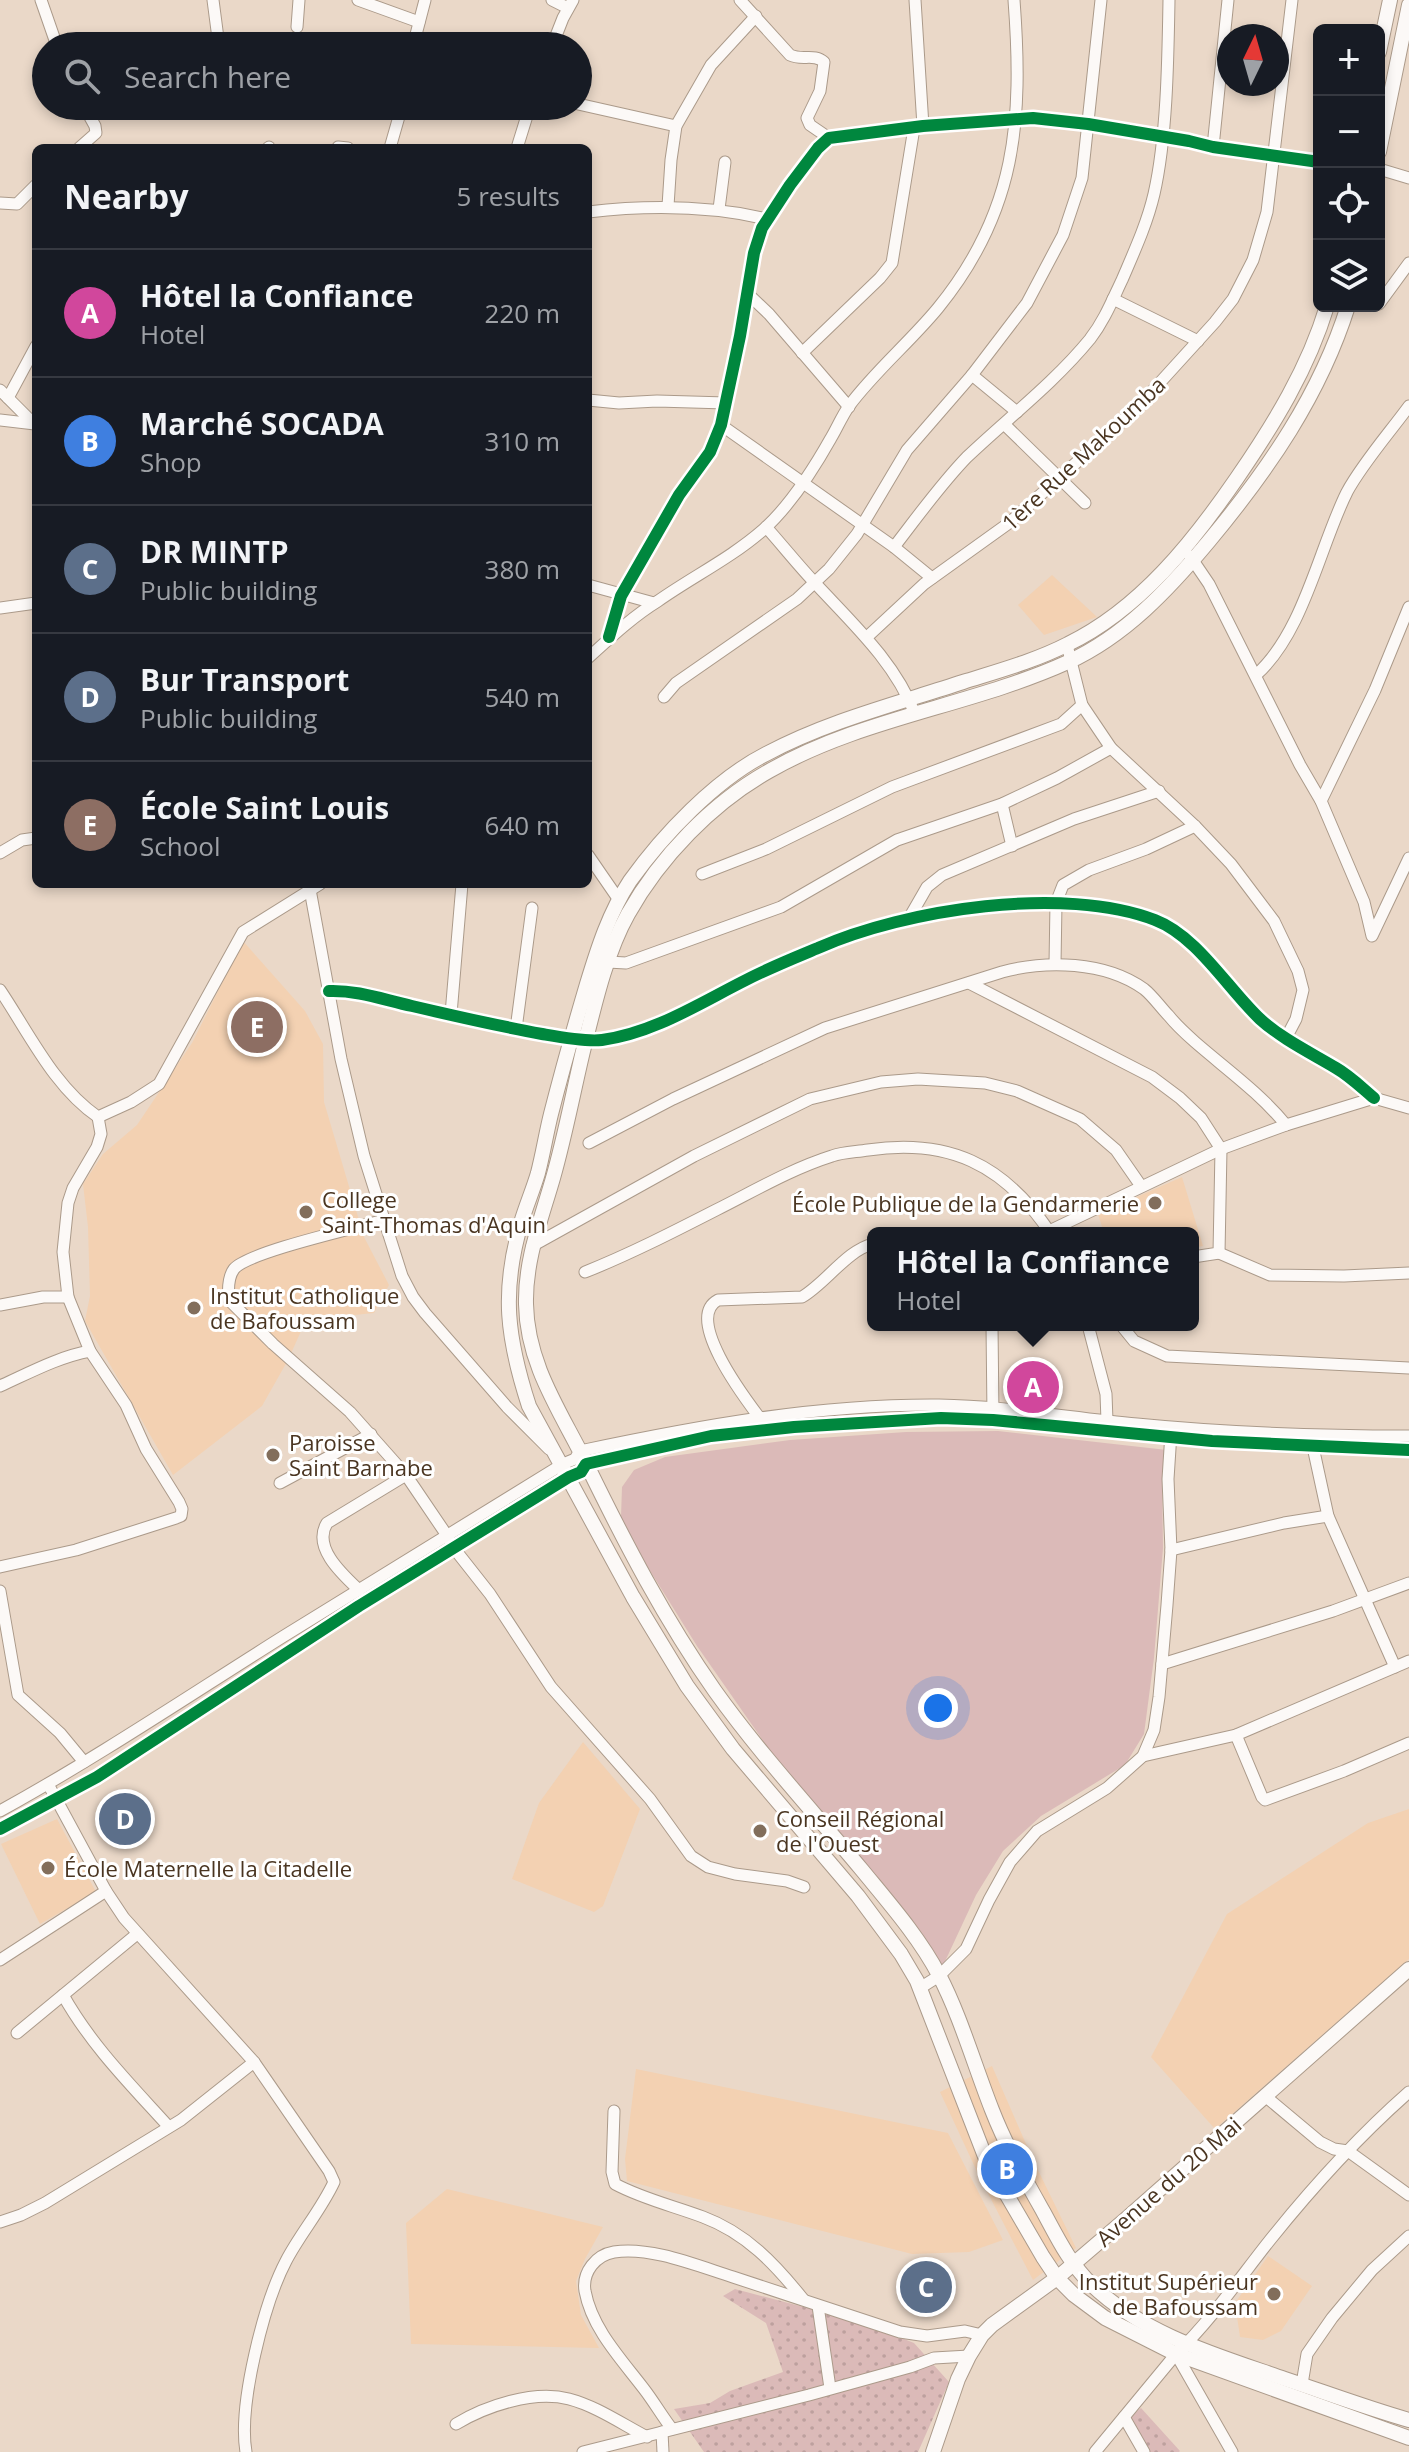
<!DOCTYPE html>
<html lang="en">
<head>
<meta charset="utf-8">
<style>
	:root { --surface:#171b24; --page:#20242c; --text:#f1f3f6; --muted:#9ea1a6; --line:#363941; --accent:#db2777 }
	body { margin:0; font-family:"Open Sans",sans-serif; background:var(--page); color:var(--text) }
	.controls { position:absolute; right:24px; top:24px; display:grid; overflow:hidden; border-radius:12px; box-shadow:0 4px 12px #0003 }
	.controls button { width:72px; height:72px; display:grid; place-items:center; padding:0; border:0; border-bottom:2px solid var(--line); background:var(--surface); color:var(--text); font:40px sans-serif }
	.compass { position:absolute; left:1217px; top:24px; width:72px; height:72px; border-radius:50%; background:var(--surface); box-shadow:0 4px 12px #0003; rotate:5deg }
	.you { position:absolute; left:938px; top:1708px; width:28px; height:28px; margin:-20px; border:6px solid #fff; border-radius:50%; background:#1a73e8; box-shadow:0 0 0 12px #1a73e833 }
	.badge { display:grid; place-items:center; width:52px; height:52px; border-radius:50%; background:var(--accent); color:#fff; font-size:26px; font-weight:700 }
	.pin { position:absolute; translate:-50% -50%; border:4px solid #fff; box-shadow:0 2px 8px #0006 }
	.popup { position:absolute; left:867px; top:1227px; width:332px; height:104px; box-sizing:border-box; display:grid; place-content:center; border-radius:12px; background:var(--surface); filter:drop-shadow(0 2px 6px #0005); font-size:26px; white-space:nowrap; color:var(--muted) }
	.popup b { font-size:30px; color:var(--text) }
	.popup::after { content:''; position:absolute; left:50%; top:100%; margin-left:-16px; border:16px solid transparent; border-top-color:var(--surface) }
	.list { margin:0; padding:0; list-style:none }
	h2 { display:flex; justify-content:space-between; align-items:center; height:104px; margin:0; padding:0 32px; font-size:34px }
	h2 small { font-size:26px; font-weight:400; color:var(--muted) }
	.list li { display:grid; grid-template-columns:52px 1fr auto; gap:24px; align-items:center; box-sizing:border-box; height:128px; padding:0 32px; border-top:2px solid var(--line) }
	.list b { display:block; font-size:30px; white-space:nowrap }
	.list p { margin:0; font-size:26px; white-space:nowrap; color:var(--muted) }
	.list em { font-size:26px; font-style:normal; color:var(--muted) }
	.icon { flex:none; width:44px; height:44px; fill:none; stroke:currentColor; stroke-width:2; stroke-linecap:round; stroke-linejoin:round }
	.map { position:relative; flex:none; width:1409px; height:2452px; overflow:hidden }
	.search { position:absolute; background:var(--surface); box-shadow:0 4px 12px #0003; left:32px; top:32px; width:560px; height:88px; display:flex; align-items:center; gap:20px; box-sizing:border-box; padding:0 28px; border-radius:44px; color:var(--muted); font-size:30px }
	.panel { position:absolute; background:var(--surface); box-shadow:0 4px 12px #0003; left:32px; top:144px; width:560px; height:744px; border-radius:12px }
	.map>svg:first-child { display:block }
	.built { fill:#f3d1b2 }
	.grass { fill:url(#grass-dots) }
	.pitch { fill:#dbbab8 }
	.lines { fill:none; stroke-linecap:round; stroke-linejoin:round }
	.minor-casing { stroke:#ab9a8a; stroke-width:13 }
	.major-casing { stroke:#ab9a8a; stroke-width:16 }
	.minor { stroke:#fcf9f7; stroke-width:11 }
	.major { stroke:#fcf9f7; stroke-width:14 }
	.cycleway-casing { stroke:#fff; stroke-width:17 }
	.cycleway { stroke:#00873e; stroke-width:12 }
	.poi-dot { fill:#826e5b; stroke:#fff; stroke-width:3 }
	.labels { text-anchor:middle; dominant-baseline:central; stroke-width:6; stroke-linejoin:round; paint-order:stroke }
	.street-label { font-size:22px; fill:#4a3521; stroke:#fff }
	.poi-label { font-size:22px; fill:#4a3521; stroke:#fff; text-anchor:start }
</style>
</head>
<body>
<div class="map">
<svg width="1409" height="2452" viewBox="0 0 1409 2452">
	<defs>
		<pattern id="grass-dots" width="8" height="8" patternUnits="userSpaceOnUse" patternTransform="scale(2)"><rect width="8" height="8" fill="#dbbab8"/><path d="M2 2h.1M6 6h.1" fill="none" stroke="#bda09e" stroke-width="1.8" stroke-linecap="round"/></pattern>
	</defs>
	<rect width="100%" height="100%" fill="#ead8c8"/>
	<!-- built -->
	<g class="built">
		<polygon points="1052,575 1097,617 1044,635 1018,605"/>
		<polygon points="243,941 305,1011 323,1044 324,1102 364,1237 389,1285 374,1313 306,1320 288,1360 262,1406 173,1475 85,1321 90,1296 88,1227 83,1184 103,1154 137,1125 192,1043"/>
		<polygon points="1182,1177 1203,1246 1193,1248 1193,1233 1104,1233 1098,1214"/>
		<polygon points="583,1742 640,1809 603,1906 594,1912 512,1879 539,1803"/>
		<polygon points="1409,1809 1409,1959 1215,2129 1151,2057 1227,1914 1368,1823"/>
		<polygon points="57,1819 96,1892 40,1924 1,1844"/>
		<polygon points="992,2066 1033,2160 1076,2248 1033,2280 980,2178 940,2092"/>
		<polygon points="636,2069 948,2133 1003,2240 969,2252 912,2254 627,2181 625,2159"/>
		<polygon points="447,2189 603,2227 585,2259 576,2281 581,2315 599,2348 411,2344 406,2223"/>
		<polygon points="1268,2256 1312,2286 1281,2331 1263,2340 1240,2337 1235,2303"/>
	</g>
	<!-- grass -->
	<g class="grass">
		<polygon points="735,2289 864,2323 914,2343 949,2382 918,2452 704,2452 674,2409 710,2403 730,2391 783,2372 766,2323 723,2296"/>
		<polygon points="1141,2408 1180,2451 1179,2452 1141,2452 1128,2419"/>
	</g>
	<!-- pitch -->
	<polygon class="pitch" points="998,1431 1167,1450 1162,1478 1163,1548 1154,1658 1144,1734 1125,1765 1041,1816 1003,1851 976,1895 941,1970 780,1765 697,1646 637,1550 621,1517 622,1487 634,1470 665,1457 790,1440 906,1432"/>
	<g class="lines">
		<!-- minor casing -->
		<g class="minor-casing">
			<g id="minor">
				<polyline points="41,0 57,46"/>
				<polyline points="213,0 219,46"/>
				<polyline points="358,0 419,22"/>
				<polyline points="552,0 568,8"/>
				<path d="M740,0L790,55C802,61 814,53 824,62L820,91L807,118L810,125L829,138"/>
				<polyline points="915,0 923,126"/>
				<polyline points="297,27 299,0"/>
				<polyline points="413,46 425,0"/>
				<polyline points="552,46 563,18 573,0"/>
				<polyline points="578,104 676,126"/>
				<polyline points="338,147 348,148"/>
				<polyline points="1213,147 1228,0"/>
				<polyline points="79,148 96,133 95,126 84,106"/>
				<polyline points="268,148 269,147"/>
				<polyline points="390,148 402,106"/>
				<polyline points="517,148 530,106"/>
				<polyline points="1379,169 1409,178"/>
				<polyline points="0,203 17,204 36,185"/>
				<polyline points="668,206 671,160 676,126 711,65 756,16"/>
				<polyline points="719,209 725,162"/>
				<path d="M588,212C649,205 707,205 767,219"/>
				<polyline points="748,294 769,314 849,407"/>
				<polyline points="1113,299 1198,341"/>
				<polyline points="1379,304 1409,263"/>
				<polyline points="802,353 880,278 892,263 914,128"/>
				<polyline points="972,375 1017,412"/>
				<polyline points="0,390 34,424"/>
				<polyline points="8,398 36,346"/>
				<polyline points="588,400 619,403 657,401 726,403"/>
				<polyline points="0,420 35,424"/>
				<polyline points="721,425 894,547 932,578"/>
				<polyline points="1005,425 1085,503"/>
				<path d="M766,527C783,546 798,565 815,583C852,623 895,662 915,714"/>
				<path d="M894,547C918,516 940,485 967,457C1008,418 1054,383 1090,339C1104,321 1112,301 1122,280C1134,252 1147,224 1154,194C1167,137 1168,59 1169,0"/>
				<polyline points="1190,556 1209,584 1300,765 1321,801 1364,902 1372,936 1409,858"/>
				<polyline points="588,585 654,603"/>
				<polyline points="0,608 36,603"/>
				<polyline points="609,637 621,596 679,495 710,452 721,425 740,336 754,253 762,228 790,185 818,148 829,138 923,126 1033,118 1088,124 1189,141 1213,147 1319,162"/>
				<polyline points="867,637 924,584 1009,523 1135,410 1215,322 1233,299 1253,260 1267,212 1292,0"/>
				<polyline points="1067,645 1082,705 1111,748 1195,826 1231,864 1274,921 1298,971 1303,990 1296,1019 1286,1038"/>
				<path d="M588,658C610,638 632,617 658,601C692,577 731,558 763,530C791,505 813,470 831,438C837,428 842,416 849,406C875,371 910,342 938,308C1017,211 1023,120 1014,0"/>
				<path d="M1256,675C1304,632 1319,548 1347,492C1362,464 1390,432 1409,406"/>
				<polyline points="664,697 676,683 797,599 829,569 857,534 907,450 972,375 1027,303 1063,235 1082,178 1101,0"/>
				<polyline points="1321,801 1375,690 1409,607"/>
				<polyline points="1002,804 1012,846"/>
				<polyline points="0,853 22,840 36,838"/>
				<polyline points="588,855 619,900"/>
				<polyline points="702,874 766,849 892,787 1061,724 1082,705"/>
				<polyline points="309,884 341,1059 364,1156 402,1276 413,1297 425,1313 507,1407 549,1449"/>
				<polyline points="908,920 927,887 942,875 1074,819 1159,791"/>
				<polyline points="608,962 626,963 781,907 897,840 1002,804 1057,778 1111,748"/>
				<polyline points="1055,964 1056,903 1063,885 1089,870 1146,849 1195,826"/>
				<polyline points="969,983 1152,1077 1180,1098 1201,1118 1221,1149 1219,1253 1193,1257"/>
				<path d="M0,990C29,1033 54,1087 98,1117L131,1102L159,1084L243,932L320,884"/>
				<path d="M329,991C358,990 384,1000 412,1006C455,1016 498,1026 542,1034C559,1037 585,1042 602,1040C654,1033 700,1003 746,980C769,968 794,958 818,948C906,909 1064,885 1155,920C1197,936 1228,989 1260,1019C1282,1039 1311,1053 1336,1068C1350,1076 1362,1088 1374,1098"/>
				<polyline points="451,1014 462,884"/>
				<polyline points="516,1029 532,908"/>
				<path d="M589,1143L673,1099L825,1028L1002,972C1046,960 1105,961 1144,989C1153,996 1161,1008 1169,1016C1177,1026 1186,1034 1195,1042C1226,1069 1260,1093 1286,1125"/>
				<path d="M384,1220C356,1228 248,1252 234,1269C228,1277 228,1290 229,1300L273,1344L350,1412L406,1475L446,1534L453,1547L490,1594L551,1687L650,1799L691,1856L708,1867L735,1874L787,1881L804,1887"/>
				<polyline points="1045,1233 1221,1149 1286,1125 1374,1098 1409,1108"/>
				<polyline points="532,1246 694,1156 810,1099 881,1082 918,1079 985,1083 1017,1091 1080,1119 1116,1150 1141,1186"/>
				<polyline points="1219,1253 1270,1275 1344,1276 1409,1273"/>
				<path d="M585,1272C630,1254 673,1232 716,1210C754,1191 791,1169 832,1156C843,1152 856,1152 868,1150C948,1138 1003,1164 1049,1231"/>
				<polyline points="0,1305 43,1297 68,1297"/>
				<polyline points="992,1325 993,1416"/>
				<polyline points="1088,1325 1106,1394 1107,1421"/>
				<polyline points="1121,1325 1134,1341 1167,1356 1409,1368"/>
				<path d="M0,1386C29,1373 58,1357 90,1351"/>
				<path d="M759,1417C744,1397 684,1318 718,1300L802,1297C826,1283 847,1250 873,1244"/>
				<polyline points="1313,1447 1328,1516 1395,1667"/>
				<polyline points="280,1483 371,1434"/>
				<polyline points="1171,1550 1284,1523 1328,1516"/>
				<polyline points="0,1567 76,1550 176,1518 181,1516 182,1509 179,1502 146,1449 126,1405 90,1351 68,1297 63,1252 68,1203 73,1188 97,1147 101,1134 98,1117"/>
				<path d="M359,1590C342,1574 312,1547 327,1523L406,1475"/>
				<polyline points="0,1591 18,1695 60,1733 84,1762"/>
				<polyline points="1162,1664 1333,1611 1409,1583"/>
				<polyline points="1236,1735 1262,1797 1265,1800 1344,1771 1409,1743"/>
				<polyline points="1143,1756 1236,1735 1409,1661"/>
				<path d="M48,1784L106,1891L124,1918L254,2062L329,2171L334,2182C321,2210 300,2234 286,2261C264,2303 238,2405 246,2452"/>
				<path d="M0,1811C98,1757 190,1695 284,1636C377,1578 470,1521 563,1464L575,1459L580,1451C698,1426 817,1404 939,1405C1005,1406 1071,1418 1137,1424C1228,1433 1318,1436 1409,1436"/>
				<polyline points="0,1829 97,1777 359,1606 569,1477 581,1472 586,1464 711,1436 794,1427 941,1418 993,1420 1212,1441 1409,1450"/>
				<polyline points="0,1960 106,1891"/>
				<polyline points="920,1988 939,1976 966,1949 989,1900 1010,1862 1037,1831 1107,1788 1143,1756 1154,1730 1159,1697 1167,1605 1171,1550 1168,1479 1171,1433"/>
				<path d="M63,1995C91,2045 130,2084 168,2126"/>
				<polyline points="17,2033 137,1934"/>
				<polyline points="1265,2096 1320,2142 1334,2149 1348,2151 1409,2195"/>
				<path d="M614,2111L612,2172L615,2184C643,2199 674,2206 703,2217C746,2233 775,2264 803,2299"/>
				<polyline points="0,2222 21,2215 45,2203 181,2120 254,2062"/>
				<polyline points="818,2306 830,2388"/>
				<polyline points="1302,2384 1307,2354 1332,2318 1372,2270 1409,2236"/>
				<polyline points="1124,2417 1144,2452"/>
				<path d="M456,2424C486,2406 533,2390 569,2399C596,2406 622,2424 647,2437"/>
				<path d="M672,2429C662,2416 654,2402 644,2389C622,2360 592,2329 585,2291C582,2272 596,2255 614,2252C650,2246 698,2266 733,2277C789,2295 844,2314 900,2332L927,2336L965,2331L982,2335"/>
				<polyline points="662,2432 663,2452"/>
				<polyline points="583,2452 809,2395 910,2367 934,2358 969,2356"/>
				<polyline points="1095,2452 1176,2354"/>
				<path d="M1232,2452L1176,2354C1212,2319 1239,2279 1270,2240C1311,2189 1360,2135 1409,2092"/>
			</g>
		</g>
		<!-- major casing -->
		<g class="major-casing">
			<g id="major">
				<polyline points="1379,52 1390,0"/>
				<polyline points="1379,152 1409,5"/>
				<path d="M1327,306C1308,369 1274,424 1237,478C1193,542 1140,609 1068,644C1035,661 998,671 963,682C896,704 828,721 766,754C715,780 663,835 630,881C609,913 598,948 587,984C574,1028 562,1071 551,1114C546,1134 543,1154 538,1173C533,1190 526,1206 521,1223C501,1292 507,1338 529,1406L633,1597L687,1686L733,1749L858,1896L901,1954L917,1981L986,2159L1043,2257L1057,2278L1074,2295L1105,2318L1176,2354L1409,2438"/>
				<path d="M1348,306C1320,395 1268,470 1209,541C1169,589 1125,636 1068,662C971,706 861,718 769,771C712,803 660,857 628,914C606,953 594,1007 583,1051C573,1093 565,1136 553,1178C541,1220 525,1260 526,1304C527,1365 561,1412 587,1465C625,1543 665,1620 715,1691C760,1754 813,1811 862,1870C889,1903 919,1937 939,1975C960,2015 975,2067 992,2110C1006,2146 1025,2179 1044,2213C1058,2239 1070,2264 1092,2285C1144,2335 1219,2356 1285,2379C1327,2393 1367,2408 1409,2420"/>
				<polyline points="933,2452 958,2379 969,2356 982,2335 992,2325 1057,2278 1126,2219 1409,1969"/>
			</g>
		</g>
		<!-- minor -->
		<use href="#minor" class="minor"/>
		<!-- major -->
		<use href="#major" class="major"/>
		<!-- cycleway casing -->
		<g class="cycleway-casing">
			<g id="cycleway">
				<polyline points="609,637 621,596 679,495 710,452 721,425 740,336 754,253 762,228 790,185 818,148 829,138 923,126 1033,118 1088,124 1189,141 1213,147 1319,162"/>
				<path d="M329,991C358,990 384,1000 412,1006C455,1016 498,1026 542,1034C559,1037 585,1042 602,1040C654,1033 700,1003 746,980C769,968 794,958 818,948C906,909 1064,885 1155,920C1197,936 1228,989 1260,1019C1282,1039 1311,1053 1336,1068C1350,1076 1362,1088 1374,1098"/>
				<polyline points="0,1829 97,1777 359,1606 569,1477 581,1472 586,1464 711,1436 794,1427 941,1418 993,1420 1212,1441 1409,1450"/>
			</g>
		</g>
		<!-- cycleway -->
		<use href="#cycleway" class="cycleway"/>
	</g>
	<!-- markers -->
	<g class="poi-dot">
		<circle cx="1155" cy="1203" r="8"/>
		<circle cx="306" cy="1212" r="8"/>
		<circle cx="194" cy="1308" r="8"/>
		<circle cx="273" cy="1455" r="8"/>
		<circle cx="760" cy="1831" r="8"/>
		<circle cx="48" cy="1868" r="8"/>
		<circle cx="1274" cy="2294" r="8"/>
	</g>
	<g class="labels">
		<!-- street labels -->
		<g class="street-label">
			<text transform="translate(1083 453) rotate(-43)">1ère Rue Makoumba</text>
			<text transform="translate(1168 2181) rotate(-41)">Avenue du 20 Mai</text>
		</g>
		<!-- poi labels -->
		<g class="poi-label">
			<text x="322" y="1199">College<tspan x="322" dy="25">Saint-Thomas d'Aquin</tspan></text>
			<text x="1139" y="1203" text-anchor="end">École Publique de la Gendarmerie</text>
			<text x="210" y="1295">Institut Catholique<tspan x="210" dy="25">de Bafoussam</tspan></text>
			<text x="289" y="1442">Paroisse<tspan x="289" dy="25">Saint Barnabe</tspan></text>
			<text x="776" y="1818">Conseil Régional<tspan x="776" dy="25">de l'Ouest</tspan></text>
			<text x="64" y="1868">École Maternelle la Citadelle</text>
			<text x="1258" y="2281" text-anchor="end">Institut Supérieur<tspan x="1258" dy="25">de Bafoussam</tspan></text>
		</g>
	</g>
</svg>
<div class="controls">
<button>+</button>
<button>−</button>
<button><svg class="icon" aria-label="locate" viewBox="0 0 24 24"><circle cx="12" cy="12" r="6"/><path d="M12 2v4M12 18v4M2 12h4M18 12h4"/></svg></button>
<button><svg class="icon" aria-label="layers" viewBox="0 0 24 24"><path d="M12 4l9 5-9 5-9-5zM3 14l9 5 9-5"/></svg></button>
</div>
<svg class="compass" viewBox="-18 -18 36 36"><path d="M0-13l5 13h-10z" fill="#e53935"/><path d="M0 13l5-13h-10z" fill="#9ea1a6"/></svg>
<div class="you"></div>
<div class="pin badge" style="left:1033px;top:1387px;background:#d1479c">A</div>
<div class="popup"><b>Hôtel la Confiance</b>Hotel</div>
<div class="pin badge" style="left:1007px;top:2169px;background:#3f7fe0">B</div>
<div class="pin badge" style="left:926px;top:2287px;background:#5c6f8a">C</div>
<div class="pin badge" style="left:125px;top:1819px;background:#5c6f8a">D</div>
<div class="pin badge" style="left:257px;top:1027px;background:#8d6e63">E</div>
<div class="search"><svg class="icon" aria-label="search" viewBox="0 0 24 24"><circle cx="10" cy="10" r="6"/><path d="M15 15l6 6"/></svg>Search here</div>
<section class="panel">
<h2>Nearby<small>5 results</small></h2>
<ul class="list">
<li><span class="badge" style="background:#d1479c">A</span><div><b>Hôtel la Confiance</b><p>Hotel</p></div><em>220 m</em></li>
<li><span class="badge" style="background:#3f7fe0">B</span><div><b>Marché SOCADA</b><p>Shop</p></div><em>310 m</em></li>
<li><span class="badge" style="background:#5c6f8a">C</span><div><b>DR MINTP</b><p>Public building</p></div><em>380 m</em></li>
<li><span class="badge" style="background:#5c6f8a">D</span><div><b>Bur Transport</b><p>Public building</p></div><em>540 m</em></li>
<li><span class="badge" style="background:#8d6e63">E</span><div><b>École Saint Louis</b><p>School</p></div><em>640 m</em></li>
</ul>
</section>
</div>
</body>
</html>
